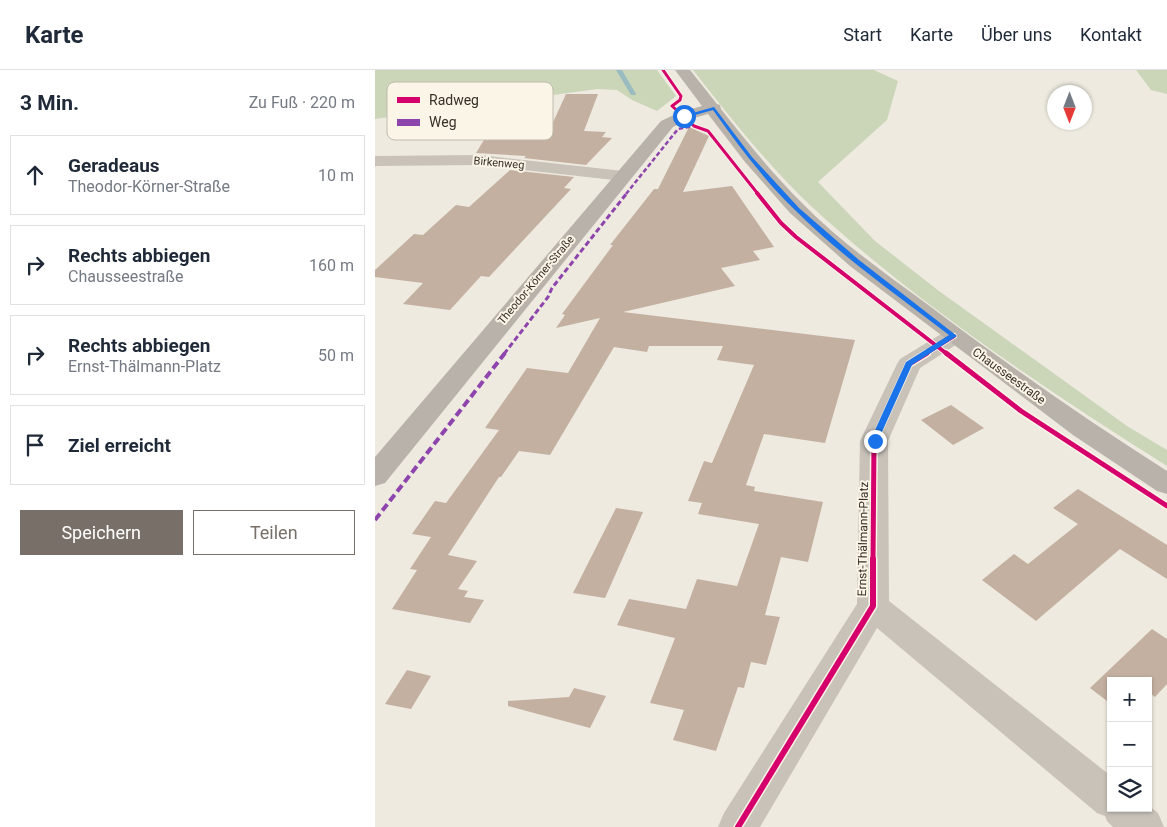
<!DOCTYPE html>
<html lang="de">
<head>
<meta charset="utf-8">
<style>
	:root { --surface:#fff; --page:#f6f6f7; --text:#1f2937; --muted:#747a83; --line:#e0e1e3; --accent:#787068 }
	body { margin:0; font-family:Roboto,sans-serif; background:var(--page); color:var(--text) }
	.controls { position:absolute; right:15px; bottom:15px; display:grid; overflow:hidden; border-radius:0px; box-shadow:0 1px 4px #0004 }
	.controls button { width:45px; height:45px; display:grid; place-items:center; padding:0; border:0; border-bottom:1px solid var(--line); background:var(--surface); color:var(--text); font:25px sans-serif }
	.compass { position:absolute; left:672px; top:15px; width:45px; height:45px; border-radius:50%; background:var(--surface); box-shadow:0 1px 4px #0004; rotate:180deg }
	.stop { position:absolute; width:15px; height:15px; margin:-11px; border:4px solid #1a73e8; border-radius:50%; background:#fff }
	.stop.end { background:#1a73e8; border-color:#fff; box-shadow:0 1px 5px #0008 }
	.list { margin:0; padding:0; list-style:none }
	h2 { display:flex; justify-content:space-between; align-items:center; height:65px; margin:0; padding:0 20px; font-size:21px }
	h2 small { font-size:16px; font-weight:400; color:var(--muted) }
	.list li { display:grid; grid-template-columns:32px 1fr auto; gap:15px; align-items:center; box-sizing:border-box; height:80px; margin:0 10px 10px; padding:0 10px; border:1px solid var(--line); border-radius:0px }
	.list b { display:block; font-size:19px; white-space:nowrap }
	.list p { margin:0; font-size:16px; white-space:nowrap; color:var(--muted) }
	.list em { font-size:16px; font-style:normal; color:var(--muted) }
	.actions { display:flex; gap:10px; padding:15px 20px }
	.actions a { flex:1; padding:11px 0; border:1px solid var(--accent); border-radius:0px; text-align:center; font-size:18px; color:var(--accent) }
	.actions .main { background:var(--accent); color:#fff }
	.icon { flex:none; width:28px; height:28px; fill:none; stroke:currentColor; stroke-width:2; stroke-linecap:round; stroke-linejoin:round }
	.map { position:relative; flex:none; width:792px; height:757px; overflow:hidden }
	header { display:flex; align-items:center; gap:30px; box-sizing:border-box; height:70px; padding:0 25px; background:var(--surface); border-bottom:1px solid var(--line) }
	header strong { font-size:24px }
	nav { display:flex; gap:28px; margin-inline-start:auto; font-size:18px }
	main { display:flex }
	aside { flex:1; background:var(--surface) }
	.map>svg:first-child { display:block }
	.green { fill:#cbd6b9 }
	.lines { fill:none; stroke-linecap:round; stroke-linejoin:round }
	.stream { fill:#9abcc1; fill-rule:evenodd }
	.building { fill:#c4b0a0 }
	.street { fill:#c8c2b9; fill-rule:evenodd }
	.secondary { fill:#b8b2aa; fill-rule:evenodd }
	.quiet-far2 { stroke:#8e44ad; stroke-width:2.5; stroke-dasharray:4.5 2.5; stroke-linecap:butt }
	.quiet-far1 { stroke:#8e44ad; stroke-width:3; stroke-dasharray:5.5 3; stroke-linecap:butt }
	.quiet { stroke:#8e44ad; stroke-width:4; stroke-dasharray:8 4; stroke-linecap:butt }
	.cycleway-far3-casing { stroke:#fbf5e7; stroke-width:5 }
	.cycleway-far2-casing { stroke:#fbf5e7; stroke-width:6 }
	.cycleway-far1-casing { stroke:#fbf5e7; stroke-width:8 }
	.cycleway-casing { stroke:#fbf5e7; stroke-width:9 }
	.cycleway-far3 { stroke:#d6006c; stroke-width:3 }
	.cycleway-far2 { stroke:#d6006c; stroke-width:4 }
	.cycleway-far1 { stroke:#d6006c; stroke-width:5 }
	.cycleway { stroke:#d6006c; stroke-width:6 }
	.route { fill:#1a73e8 }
	.labels { text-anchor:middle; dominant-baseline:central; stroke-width:4; stroke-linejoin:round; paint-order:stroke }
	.far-street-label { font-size:11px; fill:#382f27; stroke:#fbf5e7 }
	.street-label { font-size:12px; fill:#382f27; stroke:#fbf5e7 }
	.key { fill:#fbf5e7; stroke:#c0baad; stroke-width:1 }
	.key-label { font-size:14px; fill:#382f27 }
</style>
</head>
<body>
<header>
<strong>Karte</strong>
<nav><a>Start</a><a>Karte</a><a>Über uns</a><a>Kontakt</a></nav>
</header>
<main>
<aside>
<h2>3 Min.<small>Zu Fuß · 220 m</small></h2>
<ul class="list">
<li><svg class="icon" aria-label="ahead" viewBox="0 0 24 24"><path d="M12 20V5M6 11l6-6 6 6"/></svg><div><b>Geradeaus</b><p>Theodor-Körner-Straße</p></div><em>10 m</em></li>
<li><svg class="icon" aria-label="right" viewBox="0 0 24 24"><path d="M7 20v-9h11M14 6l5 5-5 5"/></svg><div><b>Rechts abbiegen</b><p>Chausseestraße</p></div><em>160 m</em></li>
<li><svg class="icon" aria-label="right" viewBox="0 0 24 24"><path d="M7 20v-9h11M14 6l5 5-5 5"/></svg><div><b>Rechts abbiegen</b><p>Ernst-Thälmann-Platz</p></div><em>50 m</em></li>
<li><svg class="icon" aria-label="arrive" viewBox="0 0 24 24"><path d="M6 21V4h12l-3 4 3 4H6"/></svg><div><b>Ziel erreicht</b></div></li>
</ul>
<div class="actions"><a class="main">Speichern</a><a>Teilen</a></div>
</aside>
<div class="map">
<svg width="792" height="757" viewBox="0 0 792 757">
	<rect width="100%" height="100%" fill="#eeeae0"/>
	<!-- green -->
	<g class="green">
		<polygon points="0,0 282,0 301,26 282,41 257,30 242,20 223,19 0,49"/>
		<path d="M318,0H499L523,11L512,50L443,112L500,171L564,221L752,356L792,380V396C669,318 545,236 437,137C393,96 355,47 318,0Z"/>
		<polygon points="761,0 792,0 792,24 776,20"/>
	</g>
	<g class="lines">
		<!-- stream -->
		<polygon class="stream" points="241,0 247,0 261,24 260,25 256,25"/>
	</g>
	<!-- building -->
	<g class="building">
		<polygon points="191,24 223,24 209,61 231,62 227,67 237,68 211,95 149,88 151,86 101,83 115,60 174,61"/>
		<polygon points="314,57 334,66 308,122 357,116 399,177 378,181 385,190 346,198 360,216 248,242 480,270 450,373 389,364 371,415 380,417 379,421 448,432 433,492 406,487 390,545 405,547 391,595 376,592 369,618 363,617 341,681 298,670 309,640 275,633 300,568 242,555 254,529 311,539 322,509 362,516 384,454 323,444 327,433 313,431 329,391 337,393 379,295 342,290 348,276 274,276 272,282 239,277 175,385 144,381 126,407 124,407 73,485 102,491 83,519 93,521 89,527 109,530 95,553 17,539 42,500 35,499 56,467 37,464 60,431 71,433 124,360 110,358 152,298 193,303 225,248 181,258 190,245 187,244 238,175 235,175 279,119 283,119"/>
		<polygon points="135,100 199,107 189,118 196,119 114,207 106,206 75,240 28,234 48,213 0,207 0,200 39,164 48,165 81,135 94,137"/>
		<polygon points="576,335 609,358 578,375 546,350"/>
		<polygon points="703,419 792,475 792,509 745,479 661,551 607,510 639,484 653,494 703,454 678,438"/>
		<polygon points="241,438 268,442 230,528 198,523"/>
		<polygon points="777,559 792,569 792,614 780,627 776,624 773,626 773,611 736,611 736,634 715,618"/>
		<polygon points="32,600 56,606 36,639 10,634"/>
		<polygon points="199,618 231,626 215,658 133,636 133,631 194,627"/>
	</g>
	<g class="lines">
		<!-- street -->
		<g class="street">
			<polygon points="104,85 248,101 254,102 257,106 254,110 248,111 104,95 0,96 0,86"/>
			<polygon points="579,259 587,261 591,266 587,271 545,298 513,371 514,531 736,706 736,738 773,738 773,735 783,743 789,757 738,757 732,751 730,746 722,743 502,558 385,757 343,757 349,743 482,534 485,371 522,294 525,289 571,261"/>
		</g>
		<!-- secondary -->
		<path class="secondary" d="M300,0H315L342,34L345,35L346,39C372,72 398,104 428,134C465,172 510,203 552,234C630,293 710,349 792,401V424L782,421L698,365L475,196L415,143L370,92L333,44L315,49L298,57L10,413L0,416V387L286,51L303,43L327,36Z"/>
		<!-- quiet-far2 -->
		<polyline class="quiet-far2" points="251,124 303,59 319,56"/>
		<!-- quiet-far1 -->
		<polyline class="quiet-far1" points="129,284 173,227 177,218 252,123"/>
		<!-- quiet -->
		<polyline class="quiet" points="0,450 130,283"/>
		<!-- cycleway-far3 casing -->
		<g class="cycleway-far3-casing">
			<polyline id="cycleway-far3" points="288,0 306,26 305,30 297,36 319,56 333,61 383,124"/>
		</g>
		<!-- cycleway-far2 casing -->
		<g class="cycleway-far2-casing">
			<g id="cycleway-far2">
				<polyline points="382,123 406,153 421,167 572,284"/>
				<polyline points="550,284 579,266"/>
			</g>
		</g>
		<!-- cycleway-far1 casing -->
		<g class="cycleway-far1-casing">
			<g id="cycleway-far1">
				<polyline points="571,283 646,341 792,436"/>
				<polyline points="498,491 499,371 534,294 552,283"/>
			</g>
		</g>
		<!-- cycleway casing -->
		<g class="cycleway-casing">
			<polyline id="cycleway" points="363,757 498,536 498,489"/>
		</g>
		<!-- cycleway-far3 -->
		<use href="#cycleway-far3" class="cycleway-far3"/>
		<!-- cycleway-far2 -->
		<use href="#cycleway-far2" class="cycleway-far2"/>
		<!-- cycleway-far1 -->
		<use href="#cycleway-far1" class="cycleway-far1"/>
		<!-- cycleway -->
		<use href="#cycleway" class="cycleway"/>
	</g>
	<!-- route -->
	<path class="route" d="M339,37L377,87L424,138L484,190L582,266L537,295L502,373L495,371L531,292L574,265C522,225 467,187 420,140C389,110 363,75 338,40L309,48L307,46Z"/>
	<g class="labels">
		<!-- far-street labels -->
		<g class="far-street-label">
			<text transform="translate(124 93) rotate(5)">Birkenweg</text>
			<text transform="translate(161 210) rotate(-50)">Theodor-Körner-Straße</text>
		</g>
		<!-- street labels -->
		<g class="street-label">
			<text transform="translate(634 306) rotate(36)">Chausseestraße</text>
			<text transform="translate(488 469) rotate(-89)">Ernst-Thälmann-Platz</text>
		</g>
	</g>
	<!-- legend -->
	<rect x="12" y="12" width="166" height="58" rx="8" class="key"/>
	<rect x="22" y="27" width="23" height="6" fill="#d6006c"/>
	<rect x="22" y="49" width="23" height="7" fill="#8e44ad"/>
	<g class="key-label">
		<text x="54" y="35">Radweg</text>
		<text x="54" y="57">Weg</text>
	</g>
</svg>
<div class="controls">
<button>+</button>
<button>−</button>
<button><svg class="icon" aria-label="layers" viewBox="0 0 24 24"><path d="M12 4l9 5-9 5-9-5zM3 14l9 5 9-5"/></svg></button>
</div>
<svg class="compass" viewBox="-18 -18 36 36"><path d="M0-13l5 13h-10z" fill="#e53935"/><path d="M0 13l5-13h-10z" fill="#747a83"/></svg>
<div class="stop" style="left:309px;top:46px"></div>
<div class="stop end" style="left:500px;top:371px"></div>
</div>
</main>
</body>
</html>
